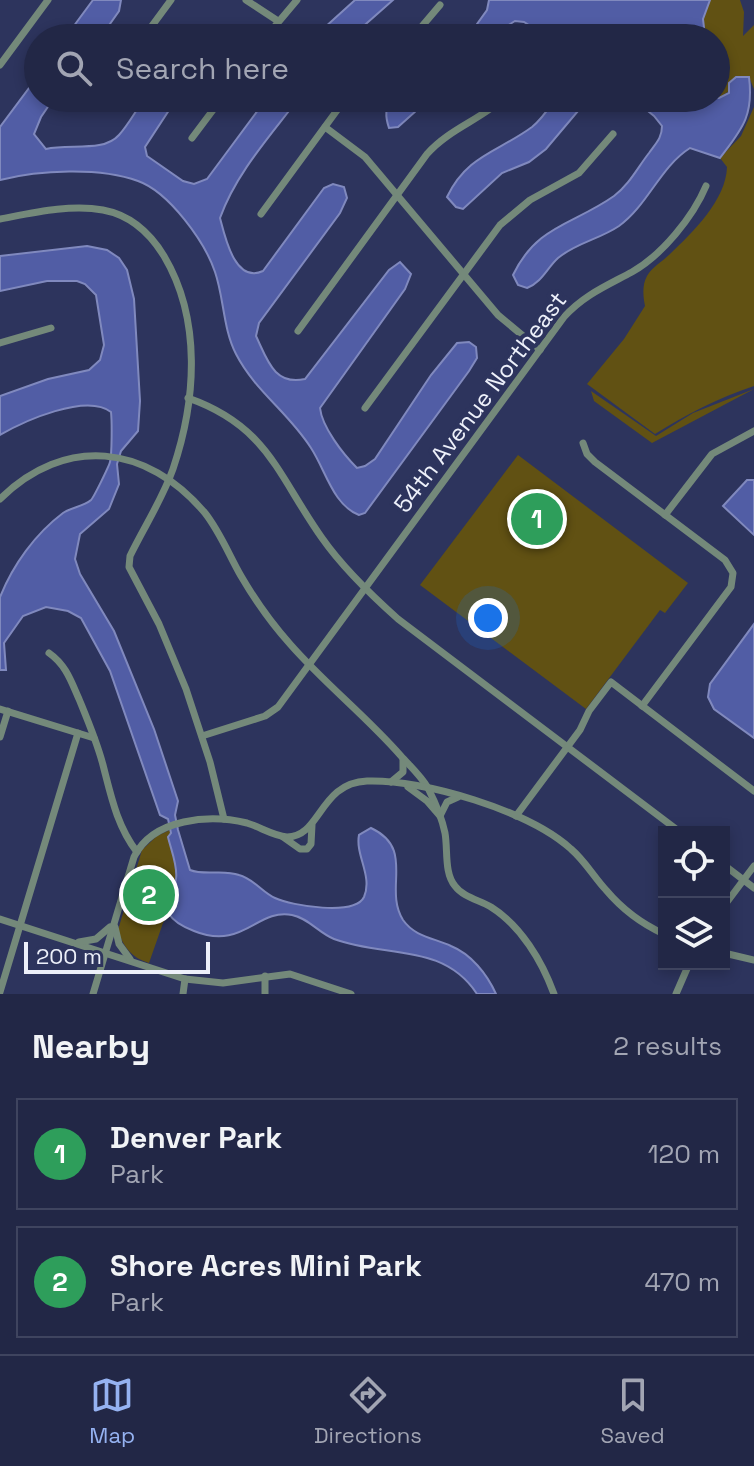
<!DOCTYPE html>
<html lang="en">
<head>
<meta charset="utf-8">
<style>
	:root { --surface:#222746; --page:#2e3351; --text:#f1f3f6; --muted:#a2a5b3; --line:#3f445f; --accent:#95b2f1 }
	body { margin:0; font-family:"Space Grotesk",sans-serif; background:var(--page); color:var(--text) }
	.controls { position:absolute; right:24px; bottom:24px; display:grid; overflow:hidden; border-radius:0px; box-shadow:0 4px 12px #0003 }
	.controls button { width:72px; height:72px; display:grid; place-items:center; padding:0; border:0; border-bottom:2px solid var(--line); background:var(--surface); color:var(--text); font:40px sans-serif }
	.scale { position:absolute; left:24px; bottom:20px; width:186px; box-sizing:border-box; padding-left:8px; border:4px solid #edf0fa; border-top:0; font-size:22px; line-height:28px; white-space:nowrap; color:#edf0fa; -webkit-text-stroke:6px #2d345d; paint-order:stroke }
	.you { position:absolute; left:488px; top:618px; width:28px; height:28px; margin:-20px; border:6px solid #fff; border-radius:50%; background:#1a73e8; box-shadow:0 0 0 12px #1a73e833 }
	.badge { display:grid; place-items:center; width:52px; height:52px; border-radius:50%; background:var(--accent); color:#fff; font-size:26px; font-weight:700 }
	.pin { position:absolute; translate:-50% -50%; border:4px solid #fff; box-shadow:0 2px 8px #0006 }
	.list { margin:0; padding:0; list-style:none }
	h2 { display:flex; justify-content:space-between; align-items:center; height:104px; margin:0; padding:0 32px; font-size:34px }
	h2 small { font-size:26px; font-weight:400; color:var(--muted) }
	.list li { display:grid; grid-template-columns:52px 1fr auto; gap:24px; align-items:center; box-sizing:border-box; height:112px; margin:0 16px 16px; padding:0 16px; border:2px solid var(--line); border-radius:0px }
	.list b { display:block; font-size:30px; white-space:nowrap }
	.list p { margin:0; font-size:26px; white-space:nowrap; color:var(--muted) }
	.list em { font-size:26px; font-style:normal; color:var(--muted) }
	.icon { flex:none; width:44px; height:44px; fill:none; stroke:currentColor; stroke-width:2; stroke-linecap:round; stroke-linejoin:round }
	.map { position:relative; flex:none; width:754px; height:994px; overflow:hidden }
	.search { position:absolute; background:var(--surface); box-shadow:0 4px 12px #0003; left:24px; right:24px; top:24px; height:88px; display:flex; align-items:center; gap:20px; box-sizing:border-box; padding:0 28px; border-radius:44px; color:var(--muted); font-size:30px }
	.sheet { height:360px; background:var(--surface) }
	nav { display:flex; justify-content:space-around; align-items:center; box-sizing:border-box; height:112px; border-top:2px solid var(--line); background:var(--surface); font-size:22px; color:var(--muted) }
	nav a { display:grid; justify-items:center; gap:4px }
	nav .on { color:var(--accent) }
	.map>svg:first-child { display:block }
	.green { fill:#615113 }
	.water { fill:#515da5; stroke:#8089be; stroke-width:2 }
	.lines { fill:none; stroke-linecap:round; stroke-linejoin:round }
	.minor { stroke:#74897a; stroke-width:7 }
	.labels { text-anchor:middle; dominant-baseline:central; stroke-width:8; stroke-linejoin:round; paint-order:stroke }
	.street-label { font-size:24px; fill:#edf0fa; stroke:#2d345d }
</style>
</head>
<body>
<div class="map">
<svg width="754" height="994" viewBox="0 0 754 994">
	<rect width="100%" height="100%" fill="#2d345d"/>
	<!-- green -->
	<g class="green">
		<polygon points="710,0 740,0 744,12 743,36 754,25 754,89 749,77 719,98 716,97 716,38 702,38 705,36 703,19"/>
		<path d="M754,107V386C718,398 687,414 655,434L587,384L624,339L645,306C643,296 642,285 647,276C652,267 663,261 670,254C693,232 726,200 727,167L720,158L741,136Z"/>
		<polygon points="754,389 652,443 594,401 591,391 656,436 693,413"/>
		<polygon points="518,455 688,583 665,613 660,610 586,709 420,585"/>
		<path d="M170,830L176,878L169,898V914L163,923L149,963C132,958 123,947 118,930L142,850L157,836Z"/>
	</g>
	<!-- water -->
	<g class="water">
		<polygon points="93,0 121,0 119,11 100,38 65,38"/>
		<polygon points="355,0 393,0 350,38 313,38"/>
		<polygon points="489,0 710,0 703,19 705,36 702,38 549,38 524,22 515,21 507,26 499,38 467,38 487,10"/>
		<path d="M38,76V98H54L41,117L34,134L46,149C69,143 103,153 119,135C129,124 136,110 145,98H177L145,147L147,156L183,181L194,184L207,179L267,98H299C271,135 236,173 220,218C225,237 235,284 263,271L324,188L333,184L344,187L347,198L340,213L259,323L256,336C267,359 274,386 305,379L389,270L400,262L411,274L405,289L320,408C322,427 343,454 357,468L365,466L375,459L431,375L457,343L469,342L476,347L477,358L469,371L365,513L359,515C333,505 326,471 311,448C289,413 255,391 236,354C223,329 224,298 215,272C205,242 169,192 138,181C100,167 39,170 0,180V127Z"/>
		<path d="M736,77H749C754,117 741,130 720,158L690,148C660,167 648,205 619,226C600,239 576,243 558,258C547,268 542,282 527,288L518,285L513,275C537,225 573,225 614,196C629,185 638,167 649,153C656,143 662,138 662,126L654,116L632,98H719L729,93V83Z"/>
		<path d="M392,98H441L417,110L398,127L389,128C385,116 385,108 392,98Z"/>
		<path d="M556,98H589L546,149L529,162L502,173L463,209L456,207L447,197C467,155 498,152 532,127C542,119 549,108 556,98Z"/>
		<path d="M87,246L107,250L119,258L127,270L134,299L140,401L138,431L121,451L117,464L119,484L109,509L80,534L75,559L80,574L114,631L154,729L178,801L175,815L178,830L190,870C205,876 223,869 239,875C254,879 262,892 275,898C292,906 355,916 364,897C373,876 355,855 359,835L371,828C416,849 383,888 403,920C415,937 434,938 451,946C471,954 487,974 496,994H477C443,942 384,958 334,939C319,933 308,918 292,915C257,908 243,951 194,931C186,928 174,922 169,914C163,902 175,890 176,879C178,866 171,850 168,837L171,833L168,819L160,815L110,671L81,618L68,611L46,607L23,616L4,643L6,670H0V597C13,565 35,534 63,513C71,507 83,507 91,500C94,497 109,466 110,462C112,454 112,421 111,412C86,393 24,421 0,435V396L48,379L89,370L100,360L104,345L96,295L85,284L77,281H47L0,291V256Z"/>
		<polygon points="747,480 754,480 754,535 723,506"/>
		<polygon points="754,624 754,738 714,709 708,697 710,684"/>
	</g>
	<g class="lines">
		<!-- minor -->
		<g class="minor">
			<polyline points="246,0 278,21"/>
			<polyline points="143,38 171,0"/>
			<polyline points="265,38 297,0"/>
			<polyline points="412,38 440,5"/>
			<polyline points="0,65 48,0"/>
			<polyline points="80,105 92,104 98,98"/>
			<polyline points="325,127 365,157 498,315 540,350"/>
			<polyline points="192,138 222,98"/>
			<polyline points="261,214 346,98"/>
			<path d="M0,219C32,213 70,204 103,210C130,215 150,233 164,256C202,320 196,401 173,469C162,500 144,527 130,556L129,567L159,624L186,689L210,762L224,819"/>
			<path d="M298,331L427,154C449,129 480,120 504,98"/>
			<polyline points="0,343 51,328"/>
			<path d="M188,398C268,426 278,476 322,538C343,568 370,594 398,619L680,832"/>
			<polyline points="365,408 500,225 530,200 579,173 613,134"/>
			<polyline points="583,443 587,454 595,462 725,560 733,573 731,587 642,706"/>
			<path d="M0,499C65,435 147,444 205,513C220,532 229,555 241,576C255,600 272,624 290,644C325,684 366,716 401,756C410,766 421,776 428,788C435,802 442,818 445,833C448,850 444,873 455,886C463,897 479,900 491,907C521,926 542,961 554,994"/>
			<polyline points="665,515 712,454 754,431"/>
			<path d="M49,653C66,665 71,681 79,699C88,721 97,742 103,765C111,796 117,826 137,852"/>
			<polyline points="0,709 94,738"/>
			<path d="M202,736L265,716L278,707L564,317C584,295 606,286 632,272C662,255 693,217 706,186"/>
			<polyline points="0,737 8,711"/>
			<polyline points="391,782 403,772 403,759"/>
			<polyline points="408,787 427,801 440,816 447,802 458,797"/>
			<polyline points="516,816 580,730 589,711 611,682 754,791"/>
			<polyline points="283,837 300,849 307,849 311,844 312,825"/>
			<polyline points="724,865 754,888"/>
			<polyline points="724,906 754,866"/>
			<polyline points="0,919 185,979 223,983 290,974 351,994"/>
			<polyline points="115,927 119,944 130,959"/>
			<polyline points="79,942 96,939 110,927"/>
			<polyline points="724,953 754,960"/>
			<polyline points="265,976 265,994"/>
			<polyline points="0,992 78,733"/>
			<path d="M93,994L134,857C153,818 210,814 247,823C260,827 274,836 287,837C321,837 319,783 367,781C424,779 529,811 571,849C585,861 594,877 606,890C622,909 642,924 664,934"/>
			<polyline points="183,994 185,979"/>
			<polyline points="676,994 689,964"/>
		</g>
	</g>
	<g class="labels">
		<!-- street labels -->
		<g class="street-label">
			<text transform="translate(480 402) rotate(-53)">54th Avenue Northeast</text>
		</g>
	</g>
</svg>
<div class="controls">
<button><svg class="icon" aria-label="locate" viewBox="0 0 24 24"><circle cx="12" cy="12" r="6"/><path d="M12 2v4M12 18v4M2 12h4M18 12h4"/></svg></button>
<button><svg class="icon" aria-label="layers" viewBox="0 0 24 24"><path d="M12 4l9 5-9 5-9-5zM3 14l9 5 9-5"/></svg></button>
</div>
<div class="scale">200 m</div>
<div class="you"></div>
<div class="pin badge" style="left:537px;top:519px;background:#2e9e5b">1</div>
<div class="pin badge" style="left:149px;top:895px;background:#2e9e5b">2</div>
<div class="search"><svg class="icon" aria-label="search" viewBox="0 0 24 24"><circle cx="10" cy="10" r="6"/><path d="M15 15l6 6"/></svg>Search here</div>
</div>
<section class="sheet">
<h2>Nearby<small>2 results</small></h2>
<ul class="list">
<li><span class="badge" style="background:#2e9e5b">1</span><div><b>Denver Park</b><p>Park</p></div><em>120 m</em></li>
<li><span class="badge" style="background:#2e9e5b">2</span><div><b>Shore Acres Mini Park</b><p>Park</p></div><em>470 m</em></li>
</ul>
</section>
<nav>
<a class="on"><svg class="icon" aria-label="map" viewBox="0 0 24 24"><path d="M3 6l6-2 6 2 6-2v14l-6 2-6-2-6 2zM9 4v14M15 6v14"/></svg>Map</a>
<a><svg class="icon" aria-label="directions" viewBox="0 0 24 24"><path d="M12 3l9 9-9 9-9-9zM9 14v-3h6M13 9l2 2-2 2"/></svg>Directions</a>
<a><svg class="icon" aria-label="saved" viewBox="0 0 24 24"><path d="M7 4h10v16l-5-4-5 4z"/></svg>Saved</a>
</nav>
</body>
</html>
